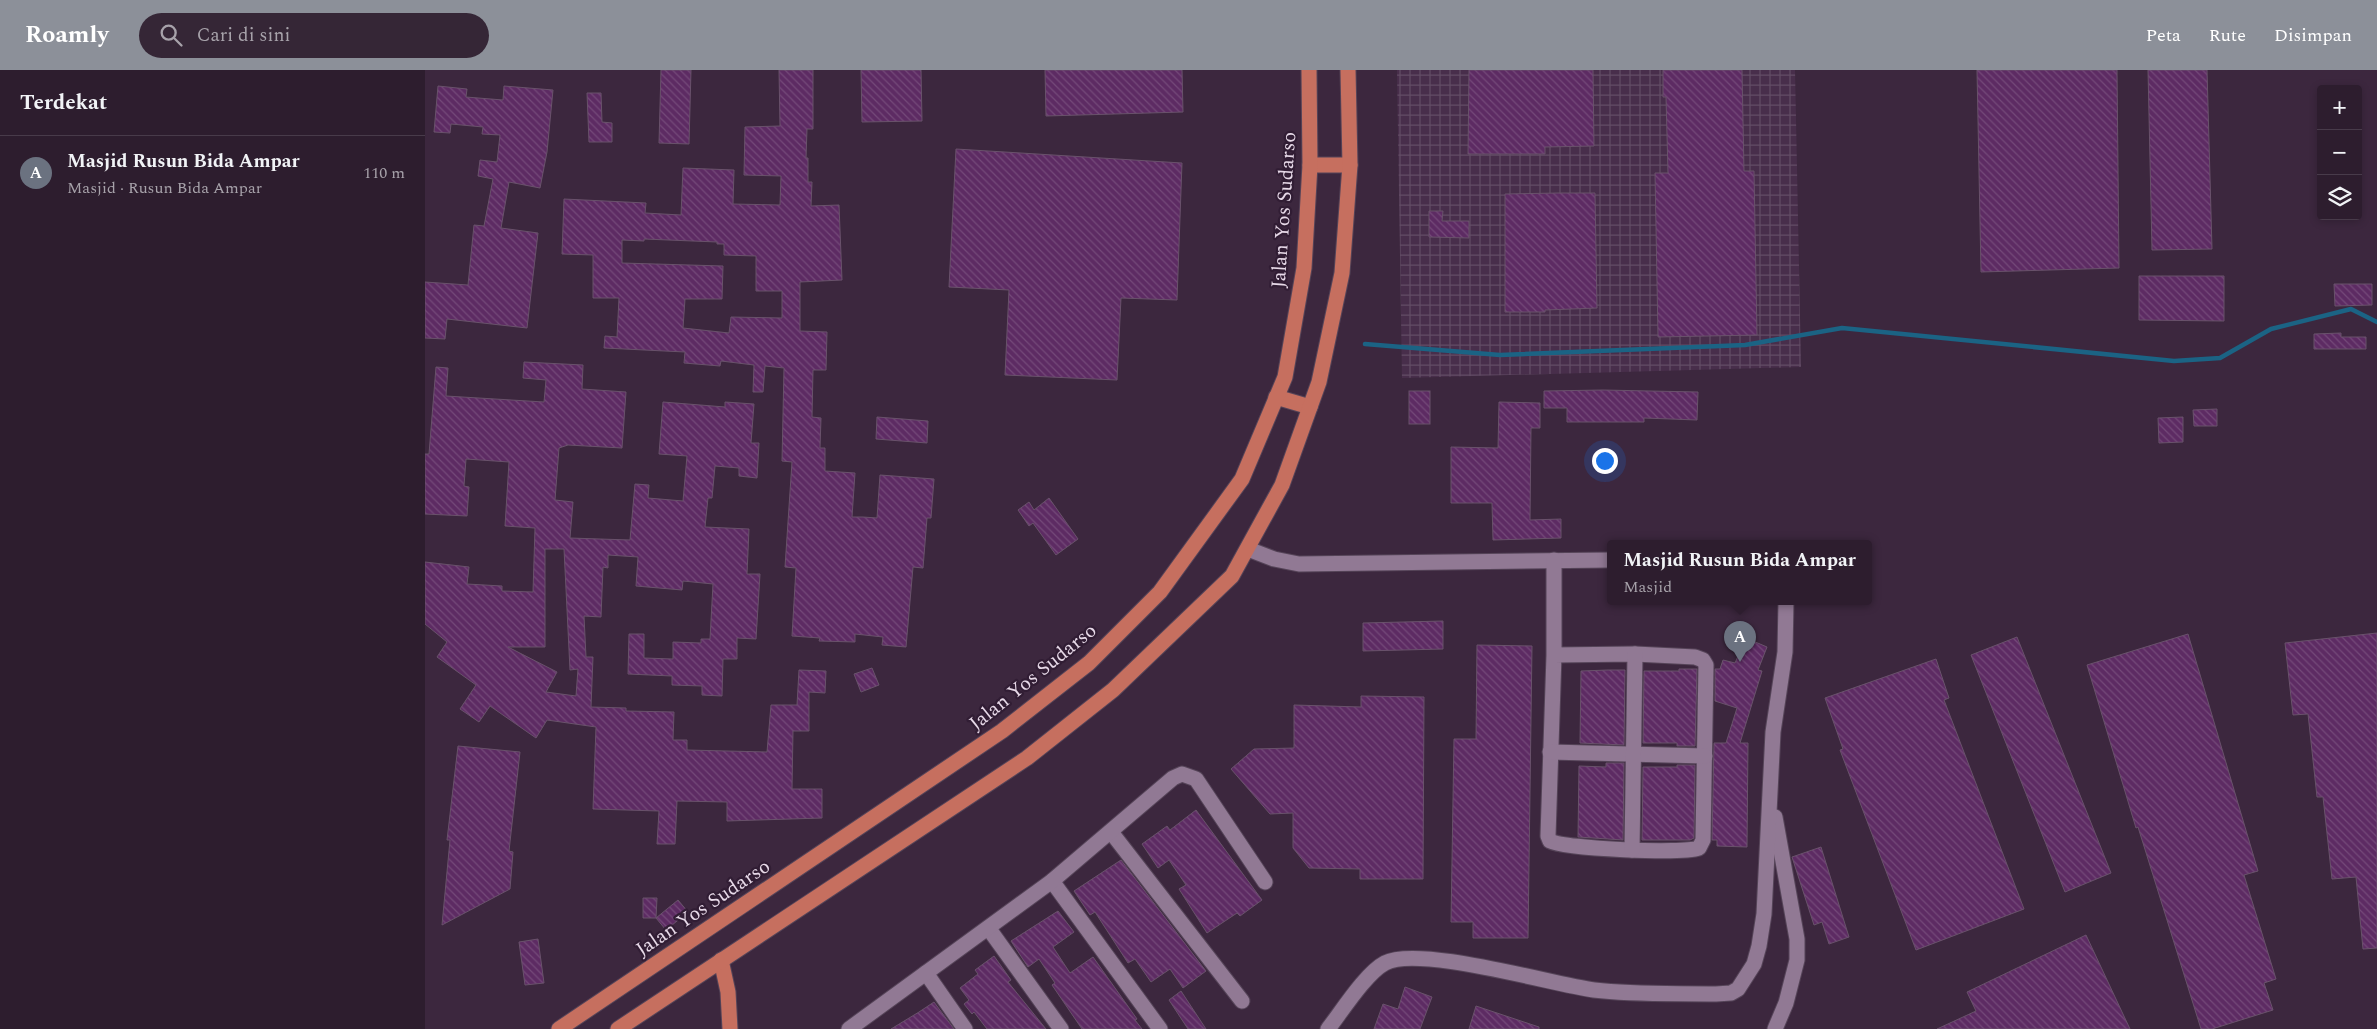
<!DOCTYPE html>
<html lang="id">
<head>
<meta charset="utf-8">
<style>
	:root { --surface:#2d1d2e; --page:#352636; --text:#f1f3f6; --muted:#a7a2aa; --line:#483b4a; --accent:#8c9099 }
	body { margin:0; font-family:Spectral,serif; background:var(--page); color:var(--text) }
	.controls { position:absolute; right:15px; top:15px; display:grid; overflow:hidden; border-radius:5px; box-shadow:0 2px 8px #0003 }
	.controls button { width:45px; height:45px; display:grid; place-items:center; padding:0; border:0; border-bottom:1px solid var(--line); background:var(--surface); color:var(--text); font:25px sans-serif }
	.you { position:absolute; left:1179px; top:390px; width:18px; height:18px; margin:-12px; border:4px solid #fff; border-radius:50%; background:#1a73e8; box-shadow:0 0 0 8px #1a73e833 }
	.badge { display:grid; place-items:center; width:32px; height:32px; border-radius:50%; background:var(--accent); color:#fff; font-size:16px; font-weight:700 }
	.pin { position:absolute; translate:-50% -41px; filter:drop-shadow(0 1px 2px #0008) }
	.pin::after { content:''; position:absolute; top:26px; width:18px; height:15px; background:inherit; clip-path:polygon(0 0,100% 0,50% 100%) }
	.popup { position:absolute; left:1182px; top:470px; width:265px; height:65px; box-sizing:border-box; display:grid; place-content:center; border-radius:5px; background:var(--surface); filter:drop-shadow(0 1px 4px #0005); font-size:16px; white-space:nowrap; color:var(--muted) }
	.popup b { font-size:19px; color:var(--text) }
	.popup::after { content:''; position:absolute; left:50%; top:100%; margin-left:-10px; border:10px solid transparent; border-top-color:var(--surface) }
	.list { margin:0; padding:0; list-style:none }
	h2 { display:flex; justify-content:space-between; align-items:center; height:65px; margin:0; padding:0 20px; font-size:21px }
	h2 small { font-size:16px; font-weight:400; color:var(--muted) }
	.list li { display:grid; grid-template-columns:32px 1fr auto; gap:15px; align-items:center; box-sizing:border-box; height:75px; padding:0 20px; border-top:1px solid var(--line) }
	.list b { display:block; font-size:19px; white-space:nowrap }
	.list p { margin:0; font-size:16px; white-space:nowrap; color:var(--muted) }
	.list em { font-size:16px; font-style:normal; color:var(--muted) }
	.icon { flex:none; width:28px; height:28px; fill:none; stroke:currentColor; stroke-width:2; stroke-linecap:round; stroke-linejoin:round }
	.map { position:relative; flex:none; width:1952px; height:959px; overflow:hidden }
	header { display:flex; align-items:center; gap:30px; box-sizing:border-box; height:70px; padding:0 25px; background:var(--accent); color:#fff }
	header strong { font-size:24px }
	nav { display:flex; gap:28px; margin-inline-start:auto; font-size:18px }
	.search { width:350px; height:45px; background:var(--page); display:flex; align-items:center; gap:12px; box-sizing:border-box; padding:0 18px; border-radius:28px; color:var(--muted); font-size:19px }
	main { display:flex }
	aside { flex:1; background:var(--surface) }
	.map>svg:first-child { display:block }
	.industrial { fill:url(#industrial-grid) }
	.lines { fill:none; stroke-linecap:round; stroke-linejoin:round }
	.stream { stroke:#1b6384; stroke-width:4.5 }
	.building { fill:url(#building-back-hatch); stroke:#69526b; fill-rule:evenodd }
	.minor-casing { stroke:#554458; stroke-width:17 }
	.major-casing { stroke:#554458; stroke-width:17 }
	.minor { stroke:#917994; stroke-width:15 }
	.major { stroke:#c66f5f; stroke-width:15 }
	.labels { text-anchor:middle; dominant-baseline:central; stroke-width:4.5; stroke-linejoin:round; paint-order:stroke }
	.street-label { font-size:20px; fill:#e7d9e8; stroke:#311d34 }
</style>
</head>
<body>
<header>
<strong>Roamly</strong>
<div class="search"><svg class="icon" aria-label="search" viewBox="0 0 24 24"><circle cx="10" cy="10" r="6"/><path d="M15 15l6 6"/></svg>Cari di sini</div>
<nav><a>Peta</a><a>Rute</a><a>Disimpan</a></nav>
</header>
<main>
<aside>
<h2>Terdekat<small></small></h2>
<ul class="list">
<li><span class="badge" style="background:#6b7280">A</span><div><b>Masjid Rusun Bida Ampar</b><p>Masjid · Rusun Bida Ampar</p></div><em>110 m</em></li>
</ul>
</aside>
<div class="map">
<svg width="1952" height="959" viewBox="0 0 1952 959">
	<defs>
		<pattern id="industrial-grid" width="8" height="8" patternUnits="userSpaceOnUse" patternTransform="scale(1.25)"><rect width="8" height="8" fill="#482e4b"/><path d="M0 4h8M4 0v8" fill="none" stroke="#624c65"/></pattern>
		<pattern id="building-back-hatch" width="6" height="6" patternUnits="userSpaceOnUse" patternTransform="scale(1.25)"><rect width="6" height="6" fill="#5d2b63"/><path d="M-1 5l2 2M0 0l6 6M5-1l2 2" fill="none" stroke="#744979"/></pattern>
	</defs>
	<rect width="100%" height="100%" fill="#3c273e"/>
	<!-- industrial -->
	<polygon class="industrial" points="972,0 1370,0 1376,297 977,308"/>
	<g class="lines">
		<!-- stream -->
		<polyline class="stream" points="940,274 1075,285 1320,275 1417,258 1749,291 1795,288 1846,259 1926,239 1952,252"/>
	</g>
	<!-- building -->
	<g class="building">
		<polygon points="236,0 266,0 264,74 234,73"/>
		<path d="M354,0H388V59H382L381,88H383V112H387L386,136L414,135L417,210L375,212V261L402,262L401,300H388L387,347L396,348L395,378H400V401L430,403L427,447H438L452,448L455,405L509,409L506,448H502L498,498L488,497L481,577L457,575L458,567L430,564V572L394,571L395,568L367,566L371,498L360,497L367,392L357,391L359,298L340,296L338,322H328L329,295L296,291L295,296L259,293L260,282L179,278L180,266L192,267L194,228H168V185L137,184L139,129L221,133L220,143L256,145L258,98L309,100L308,134L355,135L356,106L319,105L320,57L355,56ZM219,169L292,172V174H299V185L331,186V221H357V248L306,247L304,263L258,258L260,229H297L298,196L197,193V170L219,171Z"/>
		<polygon points="436,0 496,0 497,51 437,52"/>
		<polygon points="620,0 757,0 758,42 621,46"/>
		<polygon points="1044,0 1168,0 1169,76 1120,77 1120,84 1043,84"/>
		<polygon points="1238,0 1317,0 1319,101 1329,101 1332,265 1233,267 1230,103 1243,103 1241,27 1238,27"/>
		<polygon points="1552,0 1692,0 1694,198 1556,202"/>
		<polygon points="1723,0 1782,0 1787,179 1727,180"/>
		<polygon points="13,16 42,19 41,27 78,30 79,16 128,20 122,82 115,118 84,112 76,158 113,163 102,258 22,249 20,269 0,268 0,212 43,215 49,155 59,156 68,109 53,106 55,90 72,92 75,65 57,64 58,57 26,54 25,63 9,62"/>
		<polygon points="162,23 176,23 177,52 187,53 187,72 164,72"/>
		<polygon points="531,79 757,93 752,230 696,228 692,310 580,305 584,220 524,217"/>
		<polygon points="1133,123 1170,123 1172,238 1120,240 1120,242 1080,242 1080,124"/>
		<polygon points="1004,141 1018,141 1017,151 1044,151 1044,168 1004,167"/>
		<polygon points="1714,206 1799,206 1799,251 1714,250"/>
		<polygon points="1909,214 1947,214 1947,235 1910,236"/>
		<polygon points="1916,263 1916,267 1941,267 1941,279 1889,279 1889,264"/>
		<path d="M99,292L158,295L157,319L201,322L197,378L143,375L134,378L130,430L148,432L145,468L205,470L210,414L224,415L223,428L258,431L262,386L234,384L238,332L300,337V332L329,334L326,373H334L332,408L314,406V398L290,396L287,428H283L280,457L324,459L322,504H335L331,569L312,568V589H298L297,626L277,625V616L247,615V606L203,604L204,564H219V588L248,589V572L276,573V569H285L288,514L258,511L257,520L211,516L213,487L183,485V498L178,497L176,547L159,546L161,587H168L166,637L201,638V641L249,642L248,670H262V680L342,682L346,635H372L374,600L401,601L400,623L384,622V661H368L367,719H397V748L302,751V732L252,731L250,774H232L234,741L168,739L171,657L122,650L111,668L65,636L54,652L35,639L51,615L12,587L22,572L0,554V492L44,497L42,514L77,516V521L108,522L110,458L80,456L84,392L41,389L39,416L44,417L42,446L0,444V384H4L11,297L23,298L21,326L119,332L121,310L98,308ZM120,479H139L145,600L153,599L151,626L121,622L132,602L83,577H120Z"/>
		<polygon points="1178,320 1273,322 1272,350 1219,348 1219,352 1142,352 1142,338 1119,338 1119,321"/>
		<rect x="984" y="321" width="21" height="33"/>
		<polygon points="1074,332 1115,333 1115,358 1106,358 1105,450 1136,449 1136,468 1068,470 1067,433 1026,433 1026,377 1073,378"/>
		<polygon points="1792,339 1792,356 1769,356 1768,340"/>
		<polygon points="452,347 503,351 502,373 451,369"/>
		<polygon points="1758,347 1758,372 1734,373 1733,348"/>
		<polygon points="624,428 653,469 631,485 608,453 604,456 593,440 604,432 609,440"/>
		<polygon points="1018,551 1018,579 938,581 938,553"/>
		<polygon points="1952,563 1952,878 1938,879 1931,807 1907,809 1898,727 1892,727 1883,644 1868,645 1860,573"/>
		<polygon points="1763,564 1833,801 1819,805 1851,909 1839,913 1848,940 1787,959 1776,959 1713,757 1711,758 1662,595"/>
		<polygon points="1592,567 1686,803 1640,822 1546,585"/>
		<polygon points="1321,568 1342,577 1333,600 1337,601 1315,673 1323,673 1322,777 1292,776 1292,770 1287,770 1289,673 1301,673 1312,638 1290,631 1290,599 1295,599 1298,590 1310,593"/>
		<polygon points="1052,575 1107,576 1103,868 1048,868 1048,852 1026,852 1029,669 1051,669"/>
		<polygon points="1511,589 1524,628 1519,630 1599,839 1491,880 1415,680 1418,679 1400,628"/>
		<polygon points="447,598 454,615 436,622 429,604"/>
		<polygon points="1254,599 1272,599 1270,676 1252,676 1252,673 1218,673 1219,601 1254,601"/>
		<polygon points="1183,600 1200,600 1199,675 1155,673 1156,601"/>
		<polygon points="936,626 999,627 998,809 935,809 935,799 884,798 868,778 868,743 845,744 806,699 829,679 869,678 869,635 936,637"/>
		<polygon points="33,676 95,682 84,781 88,782 85,819 17,855 25,770 22,770"/>
		<polygon points="1181,693 1199,693 1198,770 1153,767 1154,696 1181,697"/>
		<polygon points="1252,695 1270,695 1269,768 1265,770 1217,770 1218,697 1252,697"/>
		<polygon points="771,740 837,830 815,846 812,843 782,863 754,819 761,815 744,790 733,798 717,774 742,756 745,760"/>
		<polygon points="1396,777 1424,867 1404,874 1397,852 1389,855 1367,787"/>
		<polygon points="696,790 781,901 758,918 745,899 726,912 710,889 703,893 670,842 665,845 649,821"/>
		<polygon points="218,828 232,828 231,848 218,848"/>
		<polygon points="253,830 263,842 241,860 231,848"/>
		<polygon points="633,841 649,862 628,877 645,903 668,887 712,949 710,950 717,959 657,959 627,915 630,913 614,889 603,897 599,891 586,871"/>
		<polygon points="1661,865 1705,959 1512,959 1551,941 1542,922"/>
		<polygon points="113,869 119,913 100,915 94,872"/>
		<polygon points="569,886 586,910 583,912 621,959 562,959 549,942 547,944 539,934 544,930 535,918 553,904 550,900"/>
		<polygon points="980,917 1007,927 995,959 949,959 958,934 973,939"/>
		<polygon points="756,921 781,959 763,959 744,930"/>
		<polygon points="509,932 529,959 466,959 494,942"/>
		<polygon points="1051,936 1114,957 1114,959 1044,959"/>
	</g>
	<g class="lines">
		<!-- minor casing -->
		<g class="minor-casing">
			<g id="minor">
				<polyline points="823,479 849,489 874,494 1186,490"/>
				<path d="M1129,585L1210,584L1270,587L1278,590L1281,595L1278,770L1274,778C1258,784 1140,779 1125,771L1123,766L1129,585V490"/>
				<polyline points="1125,682 1280,686"/>
				<polyline points="1350,747 1372,869 1372,890 1361,933 1350,959"/>
				<polyline points="686,762 817,931"/>
				<polyline points="1207,780 1210,584"/>
				<polyline points="627,811 735,959"/>
				<polyline points="564,859 636,959"/>
				<polyline points="501,903 540,959"/>
				<polyline points="424,959 627,811 748,708 757,704 771,709 840,812"/>
				<path d="M903,959C917,941 941,903 960,893C993,875 1126,914 1169,920C1210,925 1251,923 1291,924L1306,923L1313,919L1329,894L1334,876L1339,844L1348,662L1360,582L1361,531"/>
			</g>
		</g>
		<!-- major casing -->
		<g class="major-casing">
			<g id="major">
				<polyline points="885,95 925,95"/>
				<polyline points="851,327 885,337"/>
				<polyline points="296,890 303,922 305,959"/>
				<polyline points="134,959 577,661 664,593 735,522 817,409 860,307 879,198 885,95 884,0"/>
				<polyline points="193,959 602,688 688,620 807,506 857,415 894,312 917,203 925,95 923,0"/>
			</g>
		</g>
		<!-- minor -->
		<use href="#minor" class="minor"/>
		<!-- major -->
		<use href="#major" class="major"/>
	</g>
	<g class="labels">
		<!-- street labels -->
		<g class="street-label">
			<text transform="translate(859 140) rotate(-86)">Jalan Yos Sudarso</text>
			<text transform="translate(608 607) rotate(-39)">Jalan Yos Sudarso</text>
			<text transform="translate(278 838) rotate(-34)">Jalan Yos Sudarso</text>
		</g>
	</g>
</svg>
<div class="controls">
<button>+</button>
<button>−</button>
<button><svg class="icon" aria-label="layers" viewBox="0 0 24 24"><path d="M12 4l9 5-9 5-9-5zM3 14l9 5 9-5"/></svg></button>
</div>
<div class="you"></div>
<div class="pin badge" style="left:1315px;top:592px;background:#6b7280">A</div>
<div class="popup"><b>Masjid Rusun Bida Ampar</b>Masjid</div>
</div>
</main>
</body>
</html>
